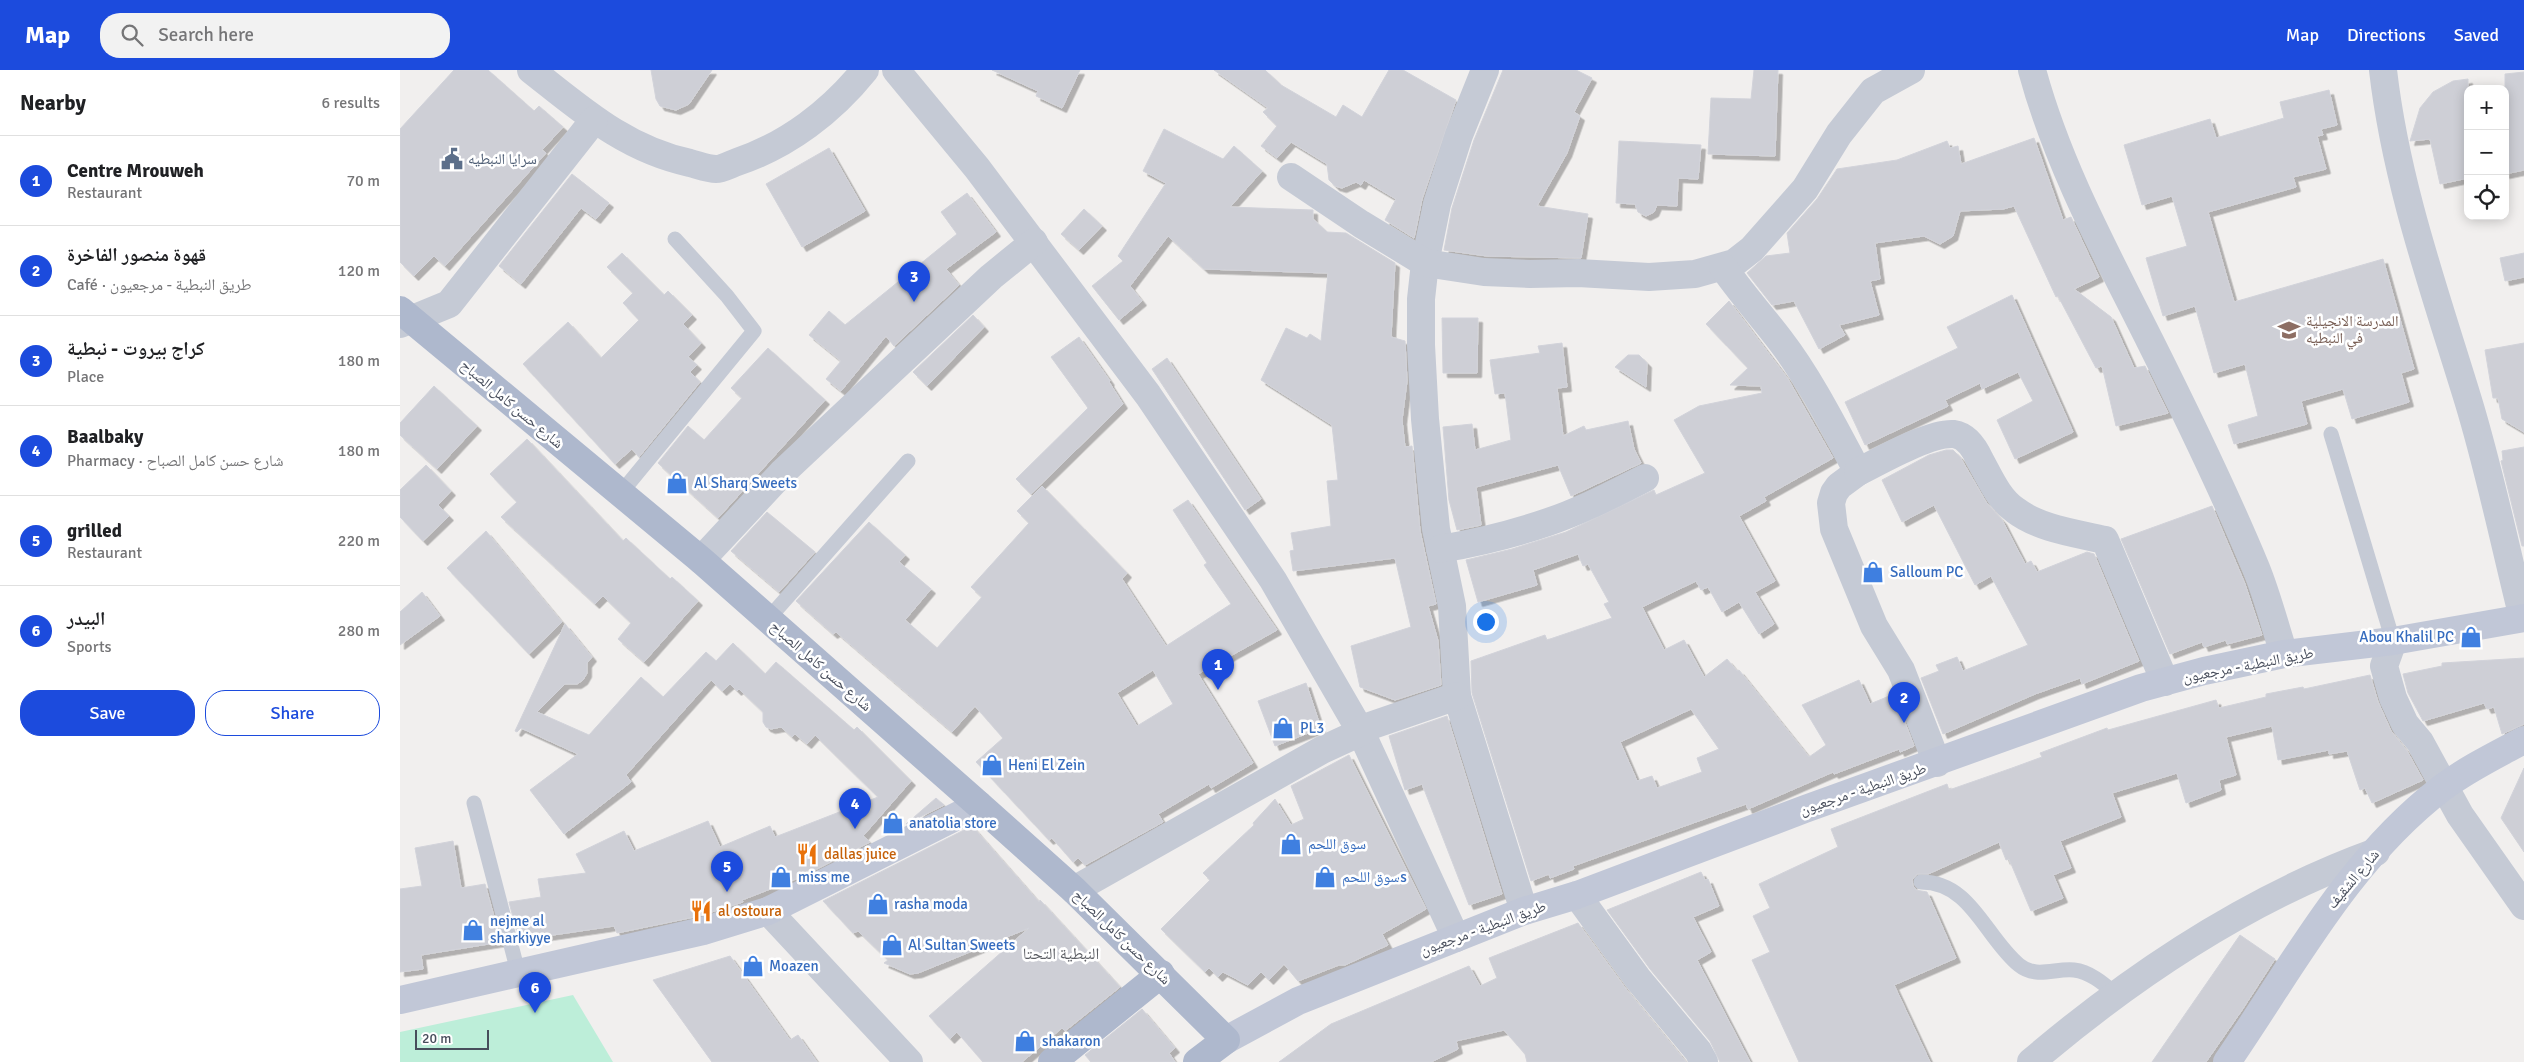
<!DOCTYPE html>
<html lang="en">
<head>
<meta charset="utf-8">
<style>
	:root { --surface:#fff; --page:#f2f2f2; --text:#202124; --muted:#757577; --line:#e0e0e0; --accent:#1c4bdd }
	body { margin:0; font-family:Signika,"Noto Naskh Arabic",sans-serif; background:var(--page); color:var(--text) }
	.controls { position:absolute; right:15px; top:15px; display:grid; overflow:hidden; border-radius:10px; box-shadow:0 2px 12px #0003 }
	.controls button { width:45px; height:45px; display:grid; place-items:center; padding:0; border:0; border-bottom:1px solid var(--line); background:var(--surface); color:var(--text); font:25px sans-serif }
	.scale { position:absolute; left:15px; bottom:12px; width:74px; box-sizing:border-box; padding-left:5px; border:2px solid #474d5b; border-top:0; font-size:14px; line-height:18px; white-space:nowrap; color:#474d5b; -webkit-text-stroke:4px #fff; paint-order:stroke }
	.you { position:absolute; left:1085px; top:551px; width:18px; height:18px; margin:-12px; border:4px solid #fff; border-radius:50%; background:#1a73e8; box-shadow:0 0 0 8px #1a73e833 }
	.badge { display:grid; place-items:center; width:32px; height:32px; border-radius:50%; background:var(--accent); color:#fff; font-size:16px; font-weight:700 }
	.pin { position:absolute; translate:-50% -41px; filter:drop-shadow(0 1px 2px #0008) }
	.pin::after { content:''; position:absolute; top:26px; width:18px; height:15px; background:inherit; clip-path:polygon(0 0,100% 0,50% 100%) }
	.list { margin:0; padding:0; list-style:none }
	h2 { display:flex; justify-content:space-between; align-items:center; height:65px; margin:0; padding:0 20px; font-size:21px }
	h2 small { font-size:16px; font-weight:400; color:var(--muted) }
	.list li { display:grid; grid-template-columns:32px 1fr auto; gap:15px; align-items:center; box-sizing:border-box; height:90px; padding:0 20px; border-top:1px solid var(--line) }
	.list b { display:block; font-size:19px; white-space:nowrap }
	.list p { margin:0; font-size:16px; white-space:nowrap; color:var(--muted) }
	.list em { font-size:16px; font-style:normal; color:var(--muted) }
	.actions { display:flex; gap:10px; padding:15px 20px }
	.actions a { flex:1; padding:11px 0; border:1px solid var(--accent); border-radius:20px; text-align:center; font-size:18px; color:var(--accent) }
	.actions .main { background:var(--accent); color:#fff }
	.icon { flex:none; width:28px; height:28px; fill:none; stroke:currentColor; stroke-width:2; stroke-linecap:round; stroke-linejoin:round }
	.map { position:relative; flex:none; width:2124px; height:992px; overflow:hidden }
	header { display:flex; align-items:center; gap:30px; box-sizing:border-box; height:70px; padding:0 25px; background:var(--accent); color:#fff }
	header strong { font-size:24px }
	nav { display:flex; gap:28px; margin-inline-start:auto; font-size:18px }
	.search { width:350px; height:45px; background:var(--page); display:flex; align-items:center; gap:12px; box-sizing:border-box; padding:0 18px; border-radius:20px; color:var(--muted); font-size:19px }
	main { display:flex }
	aside { flex:1; background:var(--surface) }
	.map>svg:first-child { display:block }
	.green { fill:#bdeed9 }
	.building { fill:#cecfd6; stroke:#d2d3da; fill-rule:evenodd; filter:url(#shadow) }
	.lines { fill:none; stroke-linecap:round; stroke-linejoin:round }
	.service { stroke:#c5cad5; stroke-width:15 }
	.minor { stroke:#c5cad5; stroke-width:28 }
	.secondary { stroke:#c1c7d7; stroke-width:28 }
	.primary { stroke:#aeb8cd; stroke-width:28 }
	.labels { text-anchor:middle; dominant-baseline:central; stroke-width:5; stroke-linejoin:round; paint-order:stroke }
	.service-label { font-size:15px; fill:#4e5e75; stroke:#fff; text-anchor:start }
	.education-label { font-size:15px; fill:#785e54; stroke:#fff; text-anchor:start }
	.street-label { font-size:15px; fill:#474d5b; stroke:#fff }
	.shop-label { font-size:15px; fill:#366cbe; stroke:#fff; text-anchor:start }
	.food-label { font-size:15px; fill:#c56008; stroke:#fff; text-anchor:start }
	.neighbourhood-label { font-size:16px; fill:#5b5d63; stroke:#fff }
</style>
</head>
<body>
<header>
<strong>Map</strong>
<div class="search"><svg class="icon" aria-label="search" viewBox="0 0 24 24"><circle cx="10" cy="10" r="6"/><path d="M15 15l6 6"/></svg>Search here</div>
<nav><a>Map</a><a>Directions</a><a>Saved</a></nav>
</header>
<main>
<aside>
<h2>Nearby<small>6 results</small></h2>
<ul class="list">
<li><span class="badge">1</span><div><b>Centre Mrouweh</b><p>Restaurant</p></div><em>70 m</em></li>
<li><span class="badge">2</span><div><b>قهوة منصور الفاخرة</b><p>Café · طريق النبطية - مرجعيون</p></div><em>120 m</em></li>
<li><span class="badge">3</span><div><b>كراج بيروت - نبطية</b><p>Place</p></div><em>180 m</em></li>
<li><span class="badge">4</span><div><b>Baalbaky</b><p>Pharmacy · شارع حسن كامل الصباح</p></div><em>180 m</em></li>
<li><span class="badge">5</span><div><b>grilled</b><p>Restaurant</p></div><em>220 m</em></li>
<li><span class="badge">6</span><div><b>البيدر</b><p>Sports</p></div><em>280 m</em></li>
</ul>
<div class="actions"><a class="main">Save</a><a>Share</a></div>
</aside>
<div class="map">
<svg width="2124" height="992" viewBox="0 0 2124 992">
	<defs>
		<filter id="shadow"><feDropShadow dx="4.5" dy="4.5" stdDeviation="0" flood-color="#0004"/></filter>
	</defs>
	<rect width="100%" height="100%" fill="#f1efee"/>
	<!-- green -->
	<polygon class="green" points="173,925 213,992 0,992 0,962"/>
	<!-- building -->
	<g class="building">
		<polygon points="54,0 88,0 134,41 139,36 163,57 142,80 146,83 45,196 34,186 14,206 0,192 0,59"/>
		<polygon points="251,0 312,0 289,34 276,40 260,36 256,29"/>
		<polygon points="592,0 680,0 662,38 636,26 638,21"/>
		<polygon points="814,0 865,0 881,15 936,47 943,35 962,47 989,0 1003,0 1056,30 1022,129 1014,168 985,150 996,129 964,110 961,115 956,112 942,118 935,116 929,110 927,94 891,72 877,88 861,76 877,56 863,42 868,38"/>
		<polygon points="1103,0 1176,0 1192,8 1174,42 1180,46 1167,83 1137,136 1188,144 1181,188 1087,186 1044,180 1052,138 1074,70"/>
		<polygon points="1354,0 1378,0 1375,86 1308,84 1311,28 1351,29"/>
		<polygon points="2124,2 2124,100 2105,104 2105,4"/>
		<polygon points="2068,9 2068,108 2040,114 2030,69 2010,71 2020,38 2033,22 2053,11"/>
		<polygon points="1929,20 1937,55 1921,59 1923,65 1917,66 1926,99 1893,107 1896,117 1808,142 1834,232 1983,189 2014,299 2001,303 2009,332 1952,349 1943,319 1901,331 1907,354 1834,374 1828,355 1858,346 1845,294 1814,303 1795,236 1763,246 1746,188 1787,176 1772,126 1742,135 1724,75 1810,49 1816,68 1884,48 1880,32"/>
		<polygon points="764,59 823,89 834,76 862,101 830,137 913,140 913,149 927,162 946,163 995,193 991,267 1005,271 1007,311 1002,350 1005,377 1012,376 1020,461 1036,534 1028,536 1038,571 1041,615 995,630 960,617 951,576 1011,557 995,488 893,501 890,481 894,480 891,463 931,456 927,411 938,410 932,355 861,310 886,258 907,268 910,264 921,271 928,203 804,199 768,166 730,216 742,231 719,250 692,216 723,191 718,186 766,113 743,101"/>
		<polygon points="1634,68 1663,150 1671,147 1699,207 1674,219 1711,247 1734,298 1745,296 1768,343 1716,356 1702,296 1696,298 1658,226 1656,227 1614,136 1603,139 1560,141 1553,166 1540,174 1524,166 1475,173 1480,209 1470,211 1479,245 1439,255 1445,265 1419,279 1394,231 1372,235 1347,203 1366,186 1390,183 1387,163 1417,129 1437,99 1497,90 1547,71 1550,78 1558,76 1561,94"/>
		<polygon points="1219,71 1301,75 1298,109 1278,108 1277,136 1257,135 1254,142 1246,146 1238,142 1235,134 1216,133"/>
		<polygon points="429,78 465,141 402,177 366,114"/>
		<polygon points="172,104 209,133 196,149 181,138 121,214 99,196"/>
		<polygon points="567,123 596,162 546,199 559,215 494,276 486,266 441,321 426,309 441,291 409,265 429,241 445,255 557,164 541,142"/>
		<polygon points="684,139 702,156 679,180 661,164"/>
		<polygon points="222,183 264,225 268,221 292,245 283,254 301,273 288,287 297,295 290,302 300,312 239,387 232,379 215,394 123,294 168,252 201,288 239,250 223,233 233,223 207,197"/>
		<polygon points="2124,183 2124,207 2105,211 2100,188"/>
		<polygon points="1612,225 1673,362 1615,389 1597,350 1633,331 1618,302 1582,319 1580,313 1545,330 1548,336 1465,375 1445,332 1558,278 1547,257"/>
		<path d="M1329,231L1388,309L1433,388L1364,427L1366,431L1339,446L1375,511L1355,522L1374,554L1359,564L1339,532L1322,542L1308,517L1301,520L1296,511L1242,537L1264,580L1284,570L1304,607L1327,589L1337,601L1339,600L1409,687L1426,675L1402,635L1459,610L1470,634L1494,624L1514,676L1500,682L1499,679L1434,704L1433,702L1348,739L1346,734L1173,796L1174,799L1150,808L1149,804L1131,811L1072,623L1071,591L1145,565L1147,570L1212,548L1204,534L1209,532L1188,494L1183,496L1178,484L1133,500L1137,515L1078,532L1066,490L1112,479L1166,462L1254,420L1256,425L1305,403L1274,350L1299,336L1362,323L1361,316L1330,315L1348,298L1306,254ZM1291,639L1319,679L1297,688L1302,702L1257,718L1252,706L1237,711L1220,672Z"/>
		<polygon points="573,245 584,257 527,316 513,302"/>
		<polygon points="1042,248 1078,248 1077,303 1043,303"/>
		<polygon points="679,267 710,311 709,312 723,334 631,424 616,409 688,338 651,287"/>
		<polygon points="1162,273 1167,317 1157,318 1163,366 1184,356 1186,360 1228,351 1234,379 1241,393 1171,426 1158,395 1076,417 1081,455 1057,460 1049,430 1043,357 1072,354 1075,380 1111,370 1105,323 1095,324 1090,290 1140,283 1138,276"/>
		<polygon points="2124,273 2124,362 2102,349 2098,328 2093,328 2085,280"/>
		<polygon points="368,278 425,330 318,448 258,393 288,356 304,370 342,328 331,318"/>
		<polygon points="1228,285 1239,285 1247,293 1246,317 1215,297"/>
		<polygon points="767,288 861,429 845,440 752,299"/>
		<polygon points="34,316 77,356 37,399 0,365 0,353"/>
		<polygon points="127,369 223,471 226,468 270,509 272,507 298,531 244,592 218,569 231,553 203,526 195,534 101,447 117,432 90,404"/>
		<polygon points="2124,377 2124,476 2122,476 2101,391 2103,390 2102,381"/>
		<polygon points="1546,380 1553,380 1560,387 1586,432 1602,450 1625,494 1631,491 1637,502 1687,482 1694,484 1739,591 1682,614 1680,608 1635,624 1543,664 1521,608 1539,601 1536,595 1557,587 1563,601 1628,575 1591,506 1575,515 1534,435 1502,452 1482,410 1529,385"/>
		<polygon points="26,395 51,421 38,435 49,446 23,471 0,447 0,420"/>
		<path d="M642,416L727,503L722,509L766,576L831,534L804,495L807,493L773,440L788,430L877,560L798,604L853,693L811,718L809,714L758,744L763,752L685,795L678,788L673,792L652,768L649,770L576,692L603,668L575,636L552,662L436,562L433,564L396,531L469,452L505,485L499,492L531,519L505,550L537,578L582,527L571,517L629,453L617,441ZM753,600L773,634L737,656L717,623Z"/>
		<polygon points="1812,436 1845,514 1862,565 1827,574 1826,570 1804,577 1802,572 1770,584 1721,469"/>
		<polygon points="367,442 415,482 379,522 331,481"/>
		<polygon points="86,461 162,552 129,584 47,498"/>
		<polygon points="22,522 40,546 0,575 0,542"/>
		<polygon points="165,554 192,587 187,593 187,603 183,610 177,614 165,614 137,642 189,665 241,607 263,627 306,582 316,591 333,573 365,604 376,592 454,660 457,657 511,711 463,766 470,772 401,807 342,830 343,832 299,846 217,863 214,856 119,870 109,832 141,827 138,809 186,803 176,784 224,761 234,781 308,751 320,777 370,756 375,767 478,727 415,665 407,674 395,664 392,667 381,657 371,659 366,657 363,652 363,642 339,619 337,621 330,614 322,621 311,610 226,705 231,712 164,764 130,720 178,684 121,658 117,662 115,661"/>
		<polygon points="2124,588 2124,654 2102,664 2094,637 2087,639 2084,633 2023,651 2008,623 2003,604 2042,596 2042,593"/>
		<polygon points="1970,605 1978,632 1991,661 2007,681 2023,710 1972,733 1965,718 1960,720 1947,681 1929,684 1929,680 1878,690 1872,656 1826,667 1836,705 1819,710 1821,720 1786,733 1777,703 1712,723 1721,747 1660,771 1671,798 1653,805 1663,828 1631,841 1609,789 1606,790 1599,772 1528,804 1517,804 1512,810 1513,816 1516,820 1527,822 1556,888 1494,915 1530,992 1399,992 1352,890 1370,882 1353,846 1370,838 1359,814 1438,777 1431,759 1547,714 1549,720 1612,698 1642,687 1640,683 1707,658 1708,660 1816,630 1819,638 1866,627 1866,624 1903,617 1904,619"/>
		<polygon points="906,613 921,658 875,676 858,631"/>
		<polygon points="1047,646 1102,824 1069,835 1022,714 1005,720 989,666"/>
		<polygon points="949,685 1026,839 982,864 988,875 945,895 939,895 898,911 884,894 869,910 861,902 848,915 823,902 818,907 809,898 805,902 761,859 810,810 803,803 854,755 853,753 875,729 891,755 904,749 891,716"/>
		<polygon points="2124,698 2124,782 2101,748"/>
		<polygon points="536,728 544,735 506,754"/>
		<polygon points="572,756 639,832 640,830 720,917 665,961 662,958 622,992 583,992 557,962 550,969 529,946 629,858 518,903 510,904 484,893 488,890 458,861 453,863 423,831"/>
		<polygon points="53,771 61,818 85,814 101,872 21,885 23,899 0,902 0,819 22,816 15,778"/>
		<polygon points="1301,802 1305,810 1308,809 1319,836 1293,847 1311,882 1297,890 1350,992 1320,992 1310,971 1250,899 1207,840"/>
		<polygon points="1178,853 1226,919 1286,992 1127,992 1125,984 1104,960 1056,971 1058,979 1031,992 879,992 931,954 1069,896 1080,916 1097,908 1089,888"/>
		<polygon points="1840,865 1875,889 1842,940 1806,992 1752,992"/>
		<polygon points="330,886 390,970 398,965 417,992 312,992 253,910"/>
		<polygon points="742,939 775,978 769,983 775,992 691,992 685,985"/>
	</g>
	<g class="lines">
		<!-- service -->
		<g class="service">
			<polyline points="1931,364 1993,571"/>
			<polyline points="220,424 354,261 327,226 275,169"/>
			<polyline points="368,549 508,391"/>
			<polyline points="74,733 118,902"/>
			<path d="M1521,812C1571,812 1585,867 1619,895C1636,909 1655,898 1674,900C1691,902 1705,915 1717,925"/>
		</g>
		<!-- minor -->
		<g class="minor">
			<path d="M131,0C182,40 225,79 290,93C298,95 308,99 316,99C322,99 331,94 337,92C388,75 432,41 465,0"/>
			<polyline points="496,0 577,98 748,325 873,510 961,662 1056,868"/>
			<polyline points="1085,0 1059,65 1037,134 1025,193 1021,229 1021,275 1025,349 1036,459 1052,536 1057,626 1124,841"/>
			<path d="M1632,0C1658,96 1706,183 1750,271C1787,345 1824,421 1856,498C1867,525 1875,556 1884,584"/>
			<path d="M1983,0C1996,114 2035,222 2068,330C2090,402 2105,476 2123,548"/>
			<polyline points="891,107 961,154 1025,193 1084,202 1130,204 1178,203 1249,207 1295,204 1334,193 1352,179 1405,119 1439,64 1473,21 1511,0"/>
			<path d="M1323,197C1341,223 1361,245 1380,270C1410,309 1435,359 1458,402L1439,416L1434,423L1431,433L1434,459L1474,556L1501,600L1537,693"/>
			<polyline points="0,254 49,234 194,50"/>
			<path d="M1458,402C1480,391 1530,362 1554,364C1567,366 1575,379 1580,390C1590,408 1598,428 1615,440C1640,459 1675,463 1705,470L1765,612"/>
			<path d="M1040,479C1076,473 1113,464 1148,452C1181,441 1213,424 1245,408"/>
			<polyline points="301,490 382,403 591,207 634,172"/>
			<polyline points="1993,571 1984,596 1993,628 2005,654 2020,672 2060,745 2124,836"/>
			<polyline points="674,820 922,680 961,662 964,658 1057,626"/>
			<polyline points="1177,825 1238,909 1298,981 1304,992"/>
			<polyline points="368,841 509,992"/>
			<path d="M1631,992C1733,905 1849,828 1976,782"/>
		</g>
		<!-- secondary -->
		<g class="secondary">
			<polyline points="0,930 303,861 368,841 579,735"/>
			<polyline points="826,970 898,931 1124,841 1177,825 1405,739 1741,618 1804,601 1884,584 1993,571 2124,548"/>
			<path d="M1827,992C1893,896 1948,790 2042,718C2067,699 2096,685 2124,670"/>
		</g>
		<!-- primary -->
		<g class="primary">
			<polyline points="0,240 301,490 579,735 674,820 826,970 797,992"/>
			<polyline points="652,992 761,904"/>
		</g>
	</g>
	<!-- icons -->
	<defs>
		<g id="civic-bare" transform="scale(1.725)"><path d="M-.6-6.5H3V-4.5H.6V-3L4-1V1h2V6H-6V1h2V-1L-.6-3ZM-1.2 2.5V6h2.4V2.5Z" fill="#5c6f8a" stroke="#fff" stroke-width="2.5" paint-order="stroke"/></g>
		<g id="school-bare" transform="scale(1.725)"><path d="M0-5L7-2L0 1L-7-2ZM-4 1L0 2.5L4 1V4Q0 6-4 4Z" fill="#8d6e63" stroke="#fff" stroke-width="2.5" paint-order="stroke"/></g>
		<g id="shop-bare" transform="scale(1.725)"><path d="M-5-2.5h2.3a2.7 3.5 0 0 1 5.4 0H5L5.5 6h-11ZM-1.5-2.5h3a1.5 2.3 0 0 0-3 0Z" fill="#3f7fe0" stroke="#fff" stroke-width="2.5" paint-order="stroke"/></g>
		<g id="restaurant-bare" transform="scale(1.725)"><path d="M-5-6h1v4h1v-4h1v4h1v-4h1v5L-1.5 .5V6h-2V.5L-5-1ZM5-6V6H3V1.5H1.5Q1.5-4 5-6Z" fill="#e8710a" stroke="#fff" stroke-width="2.5" paint-order="stroke"/></g>
	</defs>
	<g fill-rule="evenodd">
		<use href="#civic-bare" x="52" y="89"/>
		<use href="#school-bare" x="1889" y="260"/>
		<use href="#shop-bare" x="277" y="413"/>
		<use href="#shop-bare" x="1473" y="502"/>
		<use href="#shop-bare" x="2071" y="567"/>
		<use href="#shop-bare" x="883" y="658"/>
		<use href="#shop-bare" x="592" y="695"/>
		<use href="#shop-bare" x="493" y="753"/>
		<use href="#shop-bare" x="891" y="774"/>
		<use href="#restaurant-bare" x="407" y="784"/>
		<use href="#shop-bare" x="381" y="807"/>
		<use href="#shop-bare" x="925" y="807"/>
		<use href="#shop-bare" x="478" y="834"/>
		<use href="#restaurant-bare" x="301" y="841"/>
		<use href="#shop-bare" x="73" y="860"/>
		<use href="#shop-bare" x="492" y="875"/>
		<use href="#shop-bare" x="353" y="896"/>
		<use href="#shop-bare" x="625" y="971"/>
	</g>
	<g class="labels">
		<!-- service labels -->
		<g class="service-label">
			<text x="68" y="89">سرايا النبطيه</text>
		</g>
		<!-- education labels -->
		<g class="education-label">
			<text x="1906" y="251">المدرسة الانجيلية<tspan x="1906" dy="17">في النبطيه</tspan></text>
		</g>
		<!-- street labels -->
		<g class="street-label">
			<text transform="translate(112 334) rotate(40)">شارع حسن كامل الصباح</text>
			<text transform="translate(1848 595) rotate(-11)">طريق النبطية - مرجعيون</text>
			<text transform="translate(421 596) rotate(41)">شارع حسن كامل الصباح</text>
			<text transform="translate(1463 719) rotate(-19)">طريق النبطية - مرجعيون</text>
			<text transform="translate(1953 809) rotate(-50)">شارع الشقيف</text>
			<text transform="translate(1083 858) rotate(-20)">طريق النبطية - مرجعيون</text>
			<text transform="translate(722 867) rotate(44)">شارع حسن كامل الصباح</text>
		</g>
		<!-- shop labels -->
		<g class="shop-label">
			<text x="294" y="413">Al Sharq Sweets</text>
			<text x="1490" y="502">Salloum PC</text>
			<text x="2054" y="567" text-anchor="end">Abou Khalil PC</text>
			<text x="900" y="658">PL3</text>
			<text x="608" y="695">Heni El Zein</text>
			<text x="509" y="753">anatolia store</text>
			<text x="908" y="774">سوق اللحم</text>
			<text x="398" y="807">miss me</text>
			<text x="942" y="807">سوق اللحمs</text>
			<text x="494" y="834">rasha moda</text>
			<text x="90" y="851">nejme al<tspan x="90" dy="17">sharkiyye</tspan></text>
			<text x="508" y="875">Al Sultan Sweets</text>
			<text x="369" y="896">Moazen</text>
			<text x="642" y="971">shakaron</text>
		</g>
		<!-- food labels -->
		<g class="food-label">
			<text x="424" y="784">dallas juice</text>
			<text x="318" y="841">al ostoura</text>
		</g>
		<!-- neighbourhood labels -->
		<g class="neighbourhood-label">
			<text x="661" y="884">النبطية التحتا</text>
		</g>
	</g>
</svg>
<div class="controls">
<button>+</button>
<button>−</button>
<button><svg class="icon" aria-label="locate" viewBox="0 0 24 24"><circle cx="12" cy="12" r="6"/><path d="M12 2v4M12 18v4M2 12h4M18 12h4"/></svg></button>
</div>
<div class="scale">20 m</div>
<div class="you"></div>
<div class="pin badge" style="left:818px;top:620px">1</div>
<div class="pin badge" style="left:1504px;top:653px">2</div>
<div class="pin badge" style="left:514px;top:232px">3</div>
<div class="pin badge" style="left:455px;top:759px">4</div>
<div class="pin badge" style="left:327px;top:822px">5</div>
<div class="pin badge" style="left:135px;top:943px">6</div>
</div>
</main>
</body>
</html>
